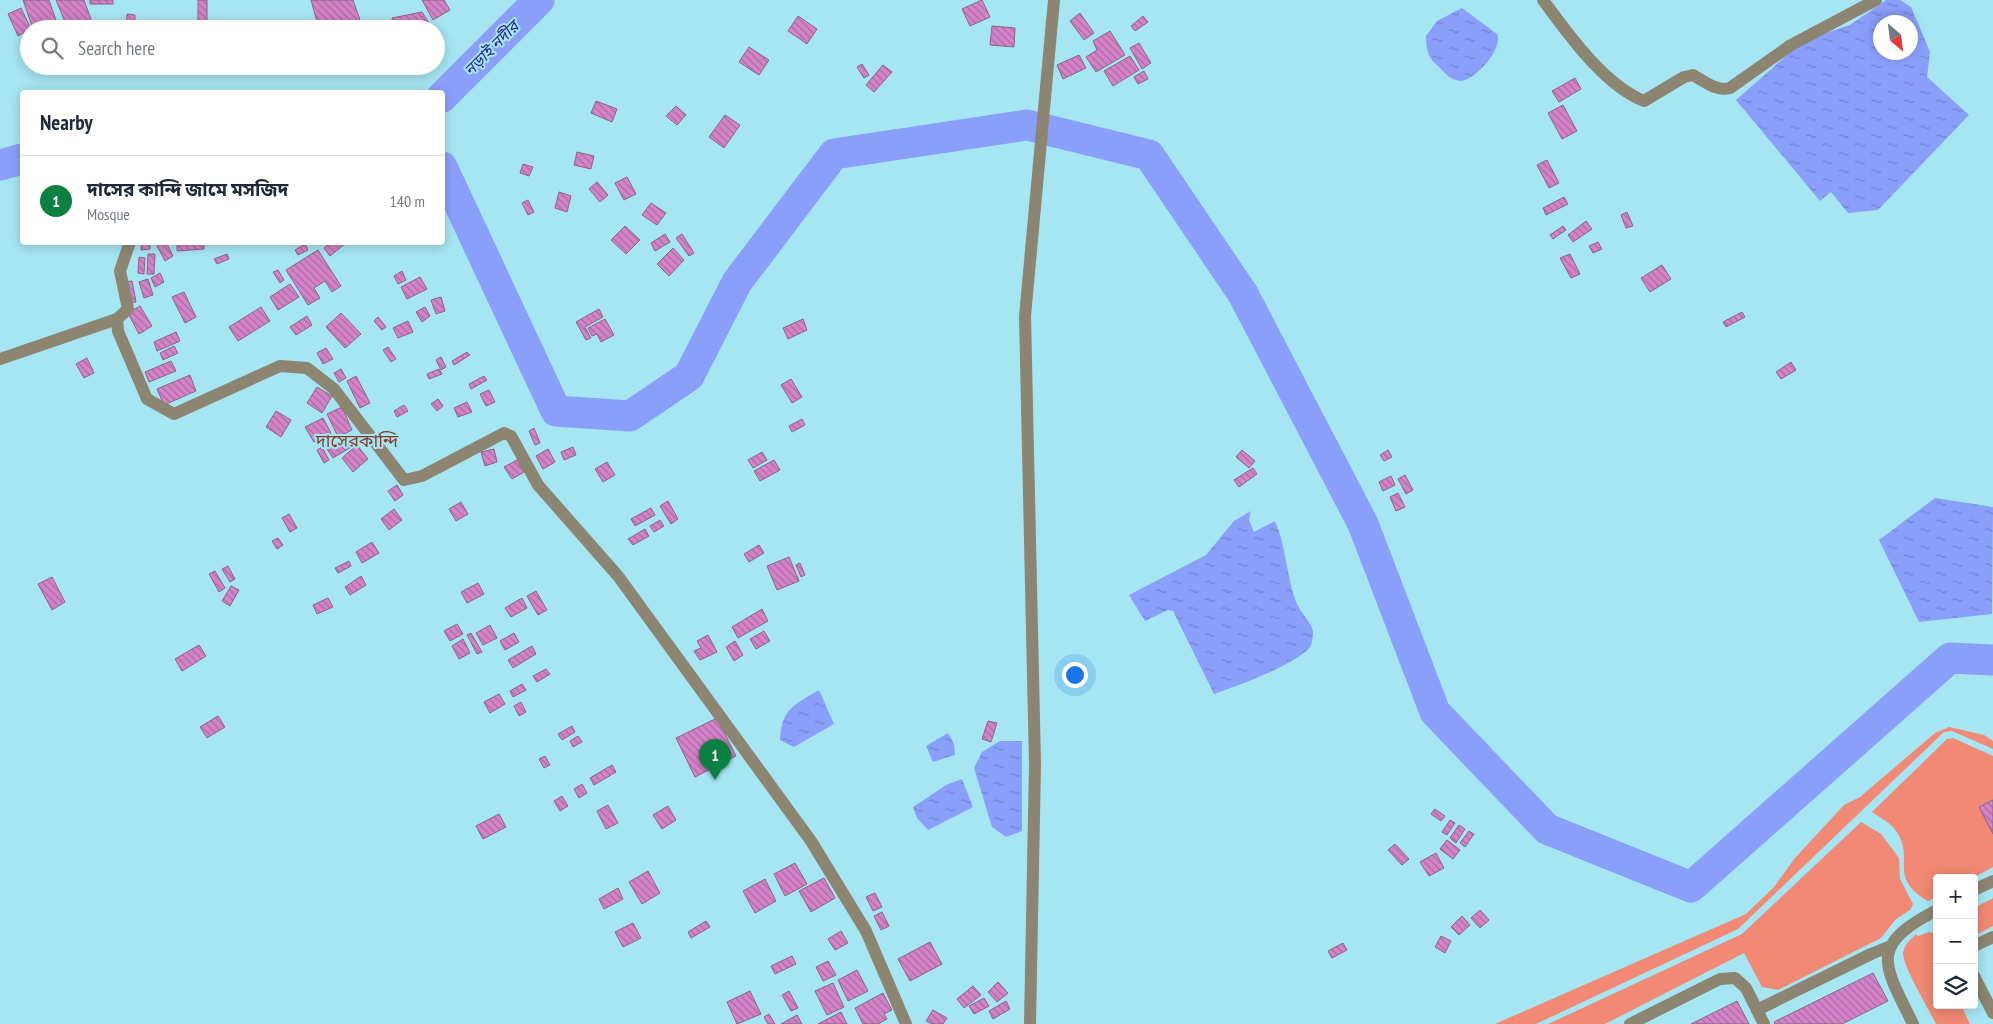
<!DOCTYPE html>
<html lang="en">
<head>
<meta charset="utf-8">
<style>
	:root { --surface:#fff; --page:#f6f6f7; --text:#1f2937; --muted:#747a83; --line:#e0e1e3; --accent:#0b8043 }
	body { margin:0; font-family:"PT Sans Narrow","Noto Sans Bengali",sans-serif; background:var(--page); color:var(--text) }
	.controls { position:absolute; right:15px; bottom:15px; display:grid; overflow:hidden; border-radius:5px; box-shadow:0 2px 12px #0003 }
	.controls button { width:45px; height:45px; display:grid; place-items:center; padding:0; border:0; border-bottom:1px solid var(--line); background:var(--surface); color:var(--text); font:25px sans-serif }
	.compass { position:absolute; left:1873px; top:15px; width:45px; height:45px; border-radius:50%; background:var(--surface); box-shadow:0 2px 12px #0003; rotate:152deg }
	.you { position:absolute; left:1074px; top:674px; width:18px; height:18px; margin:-12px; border:4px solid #fff; border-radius:50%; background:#1a73e8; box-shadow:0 0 0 8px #1a73e833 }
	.badge { display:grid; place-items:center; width:32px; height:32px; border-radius:50%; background:var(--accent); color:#fff; font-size:16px; font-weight:700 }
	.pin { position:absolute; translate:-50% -41px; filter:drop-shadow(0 1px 2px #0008) }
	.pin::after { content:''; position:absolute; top:26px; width:18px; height:15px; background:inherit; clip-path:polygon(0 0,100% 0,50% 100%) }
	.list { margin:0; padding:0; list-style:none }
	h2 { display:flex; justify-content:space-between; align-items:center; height:65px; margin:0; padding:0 20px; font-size:21px }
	h2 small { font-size:16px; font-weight:400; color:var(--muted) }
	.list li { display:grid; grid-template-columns:32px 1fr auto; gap:15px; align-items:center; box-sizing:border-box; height:90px; padding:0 20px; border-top:1px solid var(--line) }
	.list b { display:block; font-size:19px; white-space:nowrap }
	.list p { margin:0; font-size:16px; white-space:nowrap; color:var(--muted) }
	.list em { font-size:16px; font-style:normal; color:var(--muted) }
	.icon { flex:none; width:28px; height:28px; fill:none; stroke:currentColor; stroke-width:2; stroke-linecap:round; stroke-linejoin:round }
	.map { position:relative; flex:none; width:1993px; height:1024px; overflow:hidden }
	.search { position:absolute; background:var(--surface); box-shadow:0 2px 12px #0003; left:20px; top:20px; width:425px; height:55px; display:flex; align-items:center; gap:12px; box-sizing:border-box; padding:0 18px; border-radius:28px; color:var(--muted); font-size:19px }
	.panel { position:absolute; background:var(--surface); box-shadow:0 2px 12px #0003; left:20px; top:90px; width:425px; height:155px; border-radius:5px }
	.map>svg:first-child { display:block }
	.green { fill:#f18974 }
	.water { fill:url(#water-ripples); fill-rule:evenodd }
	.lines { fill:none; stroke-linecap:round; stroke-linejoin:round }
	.river { stroke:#8a9ffa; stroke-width:31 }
	.building { fill:url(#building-back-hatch); stroke:#8b6584 }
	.minor { stroke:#8b8571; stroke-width:12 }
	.labels { text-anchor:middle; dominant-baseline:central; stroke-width:4; stroke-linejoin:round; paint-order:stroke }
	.water-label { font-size:16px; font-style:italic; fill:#25298f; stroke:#a6e5f2 }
	.quarter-label { font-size:18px; fill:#833d2f; stroke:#a6e5f2 }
</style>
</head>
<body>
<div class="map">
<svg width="1993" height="1024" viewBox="0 0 1993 1024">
	<defs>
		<pattern id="water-ripples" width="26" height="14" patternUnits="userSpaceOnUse" patternTransform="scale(1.25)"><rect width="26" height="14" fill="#8a9ffa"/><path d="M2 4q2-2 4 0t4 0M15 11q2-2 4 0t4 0" fill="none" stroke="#6f82cb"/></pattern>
		<pattern id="building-back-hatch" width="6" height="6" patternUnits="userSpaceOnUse" patternTransform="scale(1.25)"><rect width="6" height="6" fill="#d583c8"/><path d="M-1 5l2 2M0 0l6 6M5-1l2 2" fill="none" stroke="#ab6ba3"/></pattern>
	</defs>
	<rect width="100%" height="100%" fill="#a6e5f2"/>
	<!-- green -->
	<g class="green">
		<polygon points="1949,727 1984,735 1993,741 1993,749 1952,731 1944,732 1738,929 1536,1024 1495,1024 1746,914 1774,887 1795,858 1844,805 1860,797 1935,733"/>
		<path d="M1953,738L1993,756V800L1979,807L1993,834V867L1973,878H1937V897L1928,901C1885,875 1918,859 1894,828C1889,822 1879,817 1872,812L1947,739Z"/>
		<polygon points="1861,822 1881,834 1899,858 1900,879 1913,904 1910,910 1896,919 1881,938 1778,990 1762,987 1744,953 1605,1024 1548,1024 1742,934"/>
		<polygon points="1993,898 1993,926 1974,936 1974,908"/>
		<path d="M1929,932L1937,934V1005H1961L1970,1024H1936C1929,1009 1903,967 1903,953C1904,945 1911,939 1916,934L1918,936Z"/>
	</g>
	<!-- water -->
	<g class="water">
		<path d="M1886,0H1900L1911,7L1930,52L1927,77L1969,115L1878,210L1848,213L1831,192L1820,201L1736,100L1804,40L1850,25ZM1880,22H1910V52H1880Z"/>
		<path d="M1462,8L1497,34C1504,48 1475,81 1460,81C1450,80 1445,73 1438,66C1428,58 1426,50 1426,36L1437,21Z"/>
		<polygon points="1935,498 1993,507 1992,614 1919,622 1879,540"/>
		<path d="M1251,511L1249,520L1254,532L1275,521C1286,546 1286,573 1295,599C1299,612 1312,622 1313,632C1313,636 1312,644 1310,647C1297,664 1235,687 1214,694L1173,611L1168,610L1145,621L1129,595L1206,555L1234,521Z"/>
		<path d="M819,690L834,724L794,747L780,740C781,709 794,705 819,690Z"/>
		<polygon points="948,733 954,744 955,755 933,762 926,746"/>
		<polygon points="1000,741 1022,741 1022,831 1006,837 992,827 974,768 982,752"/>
		<polygon points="962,779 973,807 928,830 917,818 913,807 946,785"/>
	</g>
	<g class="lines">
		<!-- river -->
		<g class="river">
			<polyline points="442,97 539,0"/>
			<polyline points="0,165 22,159"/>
			<polyline points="442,167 556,411 630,416 689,376 737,282 834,154 1027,125 1149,155 1243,294 1363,524 1435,712 1547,829 1691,887 1950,658 1993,660"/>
		</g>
	</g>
	<!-- building -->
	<g class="building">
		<polygon points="23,0 49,0 59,29 33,29"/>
		<polygon points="56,0 84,0 92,22 75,29 68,29"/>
		<rect x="90" y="0" width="23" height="4"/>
		<rect x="198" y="0" width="9" height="24"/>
		<polygon points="311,0 353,0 361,23 342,29 319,29"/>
		<polygon points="422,0 444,0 450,10 433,20"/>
		<polygon points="982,0 990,17 970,26 962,9"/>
		<polygon points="21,8 31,29 18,36 8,14"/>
		<polygon points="422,12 431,26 394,29 392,18"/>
		<polygon points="1080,13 1094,33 1084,40 1070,21"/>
		<polygon points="127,14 135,15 135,28 126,27"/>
		<polygon points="798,16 817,29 807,44 788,31"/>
		<polygon points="1143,16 1148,22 1135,31 1131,26"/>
		<polygon points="166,22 169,29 157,29 156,25"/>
		<polygon points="992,26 1015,28 1014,47 990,45"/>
		<polygon points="1110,31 1125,55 1096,72 1086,57 1097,50 1093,41"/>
		<polygon points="1139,43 1151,63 1142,69 1130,48"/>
		<polygon points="749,47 769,60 759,75 739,62"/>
		<polygon points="1079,55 1086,68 1063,79 1057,65"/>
		<polygon points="1130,56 1139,70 1113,86 1104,71"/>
		<polygon points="862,64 869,75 864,78 857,67"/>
		<polygon points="883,65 892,72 874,92 866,85"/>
		<polygon points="46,66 71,66 49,74"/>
		<polygon points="1144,71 1148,79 1138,84 1134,77"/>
		<polygon points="1575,78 1581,89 1559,102 1552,91"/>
		<polygon points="596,101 617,109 612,122 591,113"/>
		<polygon points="1563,105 1577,131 1562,139 1548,113"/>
		<polygon points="676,106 686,115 677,125 666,116"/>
		<polygon points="725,115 740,125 724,148 709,137"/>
		<polygon points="577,152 594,156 591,169 574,165"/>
		<polygon points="1547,160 1559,183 1549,188 1537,165"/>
		<polygon points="523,164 533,167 529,176 520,173"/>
		<polygon points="627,177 636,194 624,200 615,183"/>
		<polygon points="597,182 608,195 600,202 589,189"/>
		<polygon points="559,192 571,196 567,212 555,208"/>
		<polygon points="1564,197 1568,204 1546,215 1543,208"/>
		<polygon points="528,200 534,212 528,215 522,203"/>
		<polygon points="651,203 666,213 657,225 642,215"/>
		<polygon points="1627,212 1633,226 1626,228 1621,215"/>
		<polygon points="1586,221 1592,229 1573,242 1568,235"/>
		<polygon points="625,226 640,240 626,254 611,240"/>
		<polygon points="1563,226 1566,230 1553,239 1550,235"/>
		<polygon points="665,234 670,242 655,251 651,243"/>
		<polygon points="682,234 694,253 689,256 676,238"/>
		<polygon points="141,242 150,242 150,249 141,250"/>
		<polygon points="155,242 166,242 173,256 165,261"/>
		<polygon points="177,242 204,242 204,249 177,251"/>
		<polygon points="330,242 345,242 346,243 330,256 324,248"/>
		<polygon points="1598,242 1602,249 1593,253 1589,246"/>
		<polygon points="305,244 308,250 298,255 295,250"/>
		<polygon points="673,248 684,260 669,276 657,264"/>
		<polygon points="318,250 341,286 332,292 325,281 314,288 320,298 308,305 286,270"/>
		<polygon points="148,254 155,254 154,274 147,274"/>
		<polygon points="227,254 229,259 217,264 214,259"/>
		<polygon points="1570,254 1580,274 1571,278 1560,258"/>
		<polygon points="139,257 145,258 144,274 138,273"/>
		<polygon points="1662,265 1671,279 1650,292 1641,278"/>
		<polygon points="278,270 284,280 280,283 273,272"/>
		<polygon points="402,271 406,280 398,284 394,276"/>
		<polygon points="160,273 164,282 155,287 151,278"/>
		<polygon points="420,277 427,289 407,299 401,287"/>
		<polygon points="148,279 153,295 144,298 139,282"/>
		<polygon points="132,281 136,302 128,303 124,282"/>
		<polygon points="290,284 299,297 278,310 270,297"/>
		<polygon points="184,292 196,317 185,323 172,297"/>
		<polygon points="441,297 445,311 436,314 431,300"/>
		<polygon points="140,306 152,326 139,334 128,313"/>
		<polygon points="261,307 270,321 238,341 229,327"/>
		<polygon points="425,307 430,316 422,322 416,312"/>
		<polygon points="599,309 603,317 585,327 591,338 586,340 576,322"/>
		<polygon points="1742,312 1745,317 1726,327 1723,322"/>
		<polygon points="341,313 361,334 345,348 326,327"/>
		<polygon points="307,316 312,325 296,335 290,327"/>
		<polygon points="378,317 386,327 382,330 374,321"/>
		<polygon points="605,319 614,335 601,342 597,334 592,336 588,328"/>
		<polygon points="803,319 807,330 788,339 783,328"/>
		<polygon points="408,321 413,332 398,338 393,328"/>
		<polygon points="176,332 180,341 157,351 154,342"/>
		<polygon points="174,346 178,353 163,360 160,353"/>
		<polygon points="388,347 396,359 391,362 383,350"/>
		<polygon points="326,348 333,359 323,364 317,353"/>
		<polygon points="467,352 470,355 454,365 452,361"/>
		<polygon points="441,357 446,367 441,370 436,360"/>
		<polygon points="87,358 94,373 84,378 76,364"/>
		<polygon points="171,361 176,371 149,382 145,372"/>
		<polygon points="1791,362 1796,370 1781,379 1776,372"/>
		<polygon points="341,369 346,378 339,382 334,373"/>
		<polygon points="439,369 442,374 429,379 427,374"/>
		<polygon points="190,375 196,391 164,405 157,389"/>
		<polygon points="356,376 370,403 360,408 347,381"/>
		<polygon points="484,376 487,380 471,389 469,384"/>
		<polygon points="791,379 802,397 792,403 781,385"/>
		<polygon points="317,387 332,396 322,413 307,403"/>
		<polygon points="489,390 495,402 486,406 480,394"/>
		<polygon points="438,399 443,406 437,411 431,404"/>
		<polygon points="467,402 472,412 458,417 454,408"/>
		<polygon points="404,405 408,411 397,417 394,411"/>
		<polygon points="342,407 352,430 338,437 327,414"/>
		<polygon points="276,411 291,420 281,437 266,427"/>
		<polygon points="323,418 331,433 314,442 305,427"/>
		<polygon points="802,419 805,425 792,432 789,426"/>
		<polygon points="534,428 540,443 535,445 529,431"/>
		<polygon points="350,434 356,444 333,458 327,449"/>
		<polygon points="357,445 368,459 353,472 342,458"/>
		<polygon points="322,447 329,460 324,463 317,450"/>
		<polygon points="573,447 576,455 564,460 561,452"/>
		<polygon points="494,449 497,462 485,466 481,452"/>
		<polygon points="548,449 555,462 543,469 536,456"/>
		<polygon points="1242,450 1255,461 1249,468 1236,457"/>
		<polygon points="1388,450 1392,457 1384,461 1380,455"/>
		<polygon points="762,452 767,460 753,468 748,460"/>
		<polygon points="517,460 524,472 512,479 504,467"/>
		<polygon points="774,460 780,470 760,481 754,471"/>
		<polygon points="607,462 615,475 603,482 595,469"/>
		<polygon points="1253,468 1257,474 1239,487 1234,480"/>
		<polygon points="1405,475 1413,490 1406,494 1398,479"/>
		<polygon points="1391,476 1395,485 1383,491 1379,482"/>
		<polygon points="397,485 403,495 395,501 388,491"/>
		<polygon points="1398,493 1405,507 1396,511 1390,497"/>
		<polygon points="668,501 678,519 671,524 660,506"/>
		<polygon points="461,502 468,514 456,521 449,509"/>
		<polygon points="651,508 655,515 635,526 631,519"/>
		<polygon points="394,509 402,520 389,530 381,519"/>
		<polygon points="289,514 297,528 290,532 282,518"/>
		<polygon points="660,520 664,526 654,532 650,526"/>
		<polygon points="645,529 649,536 633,545 628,539"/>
		<polygon points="278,538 283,545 277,549 272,541"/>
		<polygon points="372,542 379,553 362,563 356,552"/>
		<polygon points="759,545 764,553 749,562 744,554"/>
		<polygon points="789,557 799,581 777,590 767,566"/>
		<polygon points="349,561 351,566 338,573 335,568"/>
		<polygon points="800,563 805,575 801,577 796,565"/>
		<polygon points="228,566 235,579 230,582 222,569"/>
		<polygon points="215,571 225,588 219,592 209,574"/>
		<polygon points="361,576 366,585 350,595 345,587"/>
		<polygon points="52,577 65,602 52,610 38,584"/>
		<polygon points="478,583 484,594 467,603 461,592"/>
		<polygon points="231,586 239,590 230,606 222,601"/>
		<polygon points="536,591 547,610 538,615 527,596"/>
		<polygon points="328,598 333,607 317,614 313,605"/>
		<polygon points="522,598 527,608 511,617 505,608"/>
		<polygon points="762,609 768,621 738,638 732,627"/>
		<polygon points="457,624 463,634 450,641 444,631"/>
		<polygon points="490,625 497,638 483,645 476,633"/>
		<polygon points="764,631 770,641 756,649 750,639"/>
		<polygon points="471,633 482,652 477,654 467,635"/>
		<polygon points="514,633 519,642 505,650 500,641"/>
		<polygon points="708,635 717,652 700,660 694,651 701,648 697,641"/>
		<polygon points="463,639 470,653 459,659 452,646"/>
		<polygon points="735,641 743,655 734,661 726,647"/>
		<polygon points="199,645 206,656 182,671 175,659"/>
		<polygon points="532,646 536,654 513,668 508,660"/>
		<polygon points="546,669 550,674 537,682 533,676"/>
		<polygon points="522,684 526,690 513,697 510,691"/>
		<polygon points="499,694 505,704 490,713 484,702"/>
		<polygon points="521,702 526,712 519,716 514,706"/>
		<polygon points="218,716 225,727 207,738 200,727"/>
		<polygon points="717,718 736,756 695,777 676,738"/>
		<polygon points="988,721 997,723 991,742 982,739"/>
		<polygon points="572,726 575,732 562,740 558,734"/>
		<polygon points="578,736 582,742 573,747 570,741"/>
		<polygon points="545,756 550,765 544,768 539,759"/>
		<polygon points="612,765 616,772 594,785 590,778"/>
		<polygon points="582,784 587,793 579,798 574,789"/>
		<polygon points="562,796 568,806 560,811 554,801"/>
		<polygon points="1993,800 1993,834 1979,807"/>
		<polygon points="608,805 618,823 606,829 597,811"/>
		<polygon points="668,806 676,820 662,829 653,815"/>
		<polygon points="1435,809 1445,816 1441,821 1431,814"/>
		<polygon points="499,814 506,827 483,839 476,826"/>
		<polygon points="1450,820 1455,823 1447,835 1442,832"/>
		<polygon points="1459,825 1465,829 1456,843 1450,838"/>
		<polygon points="1469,831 1474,834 1465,847 1460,843"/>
		<polygon points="1447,840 1460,850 1453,859 1440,849"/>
		<polygon points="1395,844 1409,859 1402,865 1388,850"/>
		<polygon points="1436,853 1444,868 1429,876 1420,862"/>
		<polygon points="795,863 807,884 785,896 774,874"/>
		<polygon points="648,871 660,893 642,904 629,882"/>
		<polygon points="824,878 835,898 811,912 799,891"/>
		<polygon points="765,879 776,901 755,913 743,891"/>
		<polygon points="618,888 623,899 604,909 599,899"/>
		<polygon points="875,893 882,907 873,911 866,897"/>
		<polygon points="1480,910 1489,920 1480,928 1471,918"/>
		<polygon points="882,912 889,926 881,930 874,916"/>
		<polygon points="1462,916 1470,925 1459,935 1451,927"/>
		<polygon points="706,921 710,927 691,938 688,932"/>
		<polygon points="633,923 641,938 623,947 615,932"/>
		<polygon points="841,931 848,943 835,950 828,939"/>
		<polygon points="1441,936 1451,941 1445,953 1435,947"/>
		<polygon points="930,942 942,964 910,981 898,959"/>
		<polygon points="1343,943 1347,950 1332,958 1328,951"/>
		<polygon points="792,956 796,964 775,974 771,966"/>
		<polygon points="828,961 836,975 823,981 816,967"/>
		<polygon points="857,970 868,991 848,1001 838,980"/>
		<polygon points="1873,973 1888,1001 1842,1024 1775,1024 1774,1022"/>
		<polygon points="998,982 1008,993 997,1002 988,992"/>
		<polygon points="833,983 844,1007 827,1015 815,991"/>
		<polygon points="973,986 981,995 964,1008 957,999"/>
		<polygon points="750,991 761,1014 737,1024 727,1002"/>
		<polygon points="789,991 798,1008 791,1011 782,995"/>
		<polygon points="883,993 892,1010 884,1014 887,1019 878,1024 863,1024 855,1008"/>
		<polygon points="984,998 989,1006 974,1014 969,1006"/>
		<polygon points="1006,1001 1010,1009 993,1019 989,1011"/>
		<polygon points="1737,1001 1749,1024 1691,1024"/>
		<polygon points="933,1010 947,1018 943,1024 932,1024 926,1021"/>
		<polygon points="841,1012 847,1024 818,1024"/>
		<polygon points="769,1014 775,1024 768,1024 764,1017"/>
		<polygon points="797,1015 802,1024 781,1024"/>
	</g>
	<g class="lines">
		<!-- minor -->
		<g class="minor">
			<path d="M1543,0C1568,34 1604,85 1644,101L1684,77L1693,75C1704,81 1717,92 1730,88L1791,45L1876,0"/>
			<polyline points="130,242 120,271 128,309 117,319 118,331 147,399 174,414 280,366 307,368 334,389 404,480 422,476 504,433 511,436 538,485 618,576 811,841 866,931 906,1024"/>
			<polyline points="0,359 117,319"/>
			<polyline points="1974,890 1993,881"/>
			<polyline points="1974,946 1993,937"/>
			<polyline points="1974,976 1993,1013"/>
			<polyline points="1757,1010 1871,954 1891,946"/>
			<polyline points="1030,1024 1035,764 1025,316 1054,0"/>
			<polyline points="1630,1024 1720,979 1735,978 1746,988 1764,1024"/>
			<path d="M1913,1024C1884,964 1867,946 1937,910"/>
		</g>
	</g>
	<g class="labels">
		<!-- water labels -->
		<g class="water-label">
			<text transform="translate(491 48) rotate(-45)">নড়াই নদীর</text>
		</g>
		<!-- quarter labels -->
		<g class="quarter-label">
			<text x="357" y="440">দাসেরকান্দি</text>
		</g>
	</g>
</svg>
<div class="controls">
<button>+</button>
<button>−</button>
<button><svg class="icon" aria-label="layers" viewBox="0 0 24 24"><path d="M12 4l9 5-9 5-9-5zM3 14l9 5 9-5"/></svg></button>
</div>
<svg class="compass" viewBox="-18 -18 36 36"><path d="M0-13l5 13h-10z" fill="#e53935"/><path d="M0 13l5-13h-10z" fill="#747a83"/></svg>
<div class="you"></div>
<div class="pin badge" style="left:715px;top:780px">1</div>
<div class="search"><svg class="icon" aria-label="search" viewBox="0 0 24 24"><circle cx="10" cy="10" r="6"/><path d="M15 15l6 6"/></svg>Search here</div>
<section class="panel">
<h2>Nearby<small></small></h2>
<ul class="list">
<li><span class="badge">1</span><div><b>দাসের কান্দি জামে মসজিদ</b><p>Mosque</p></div><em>140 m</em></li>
</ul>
</section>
</div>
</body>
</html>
